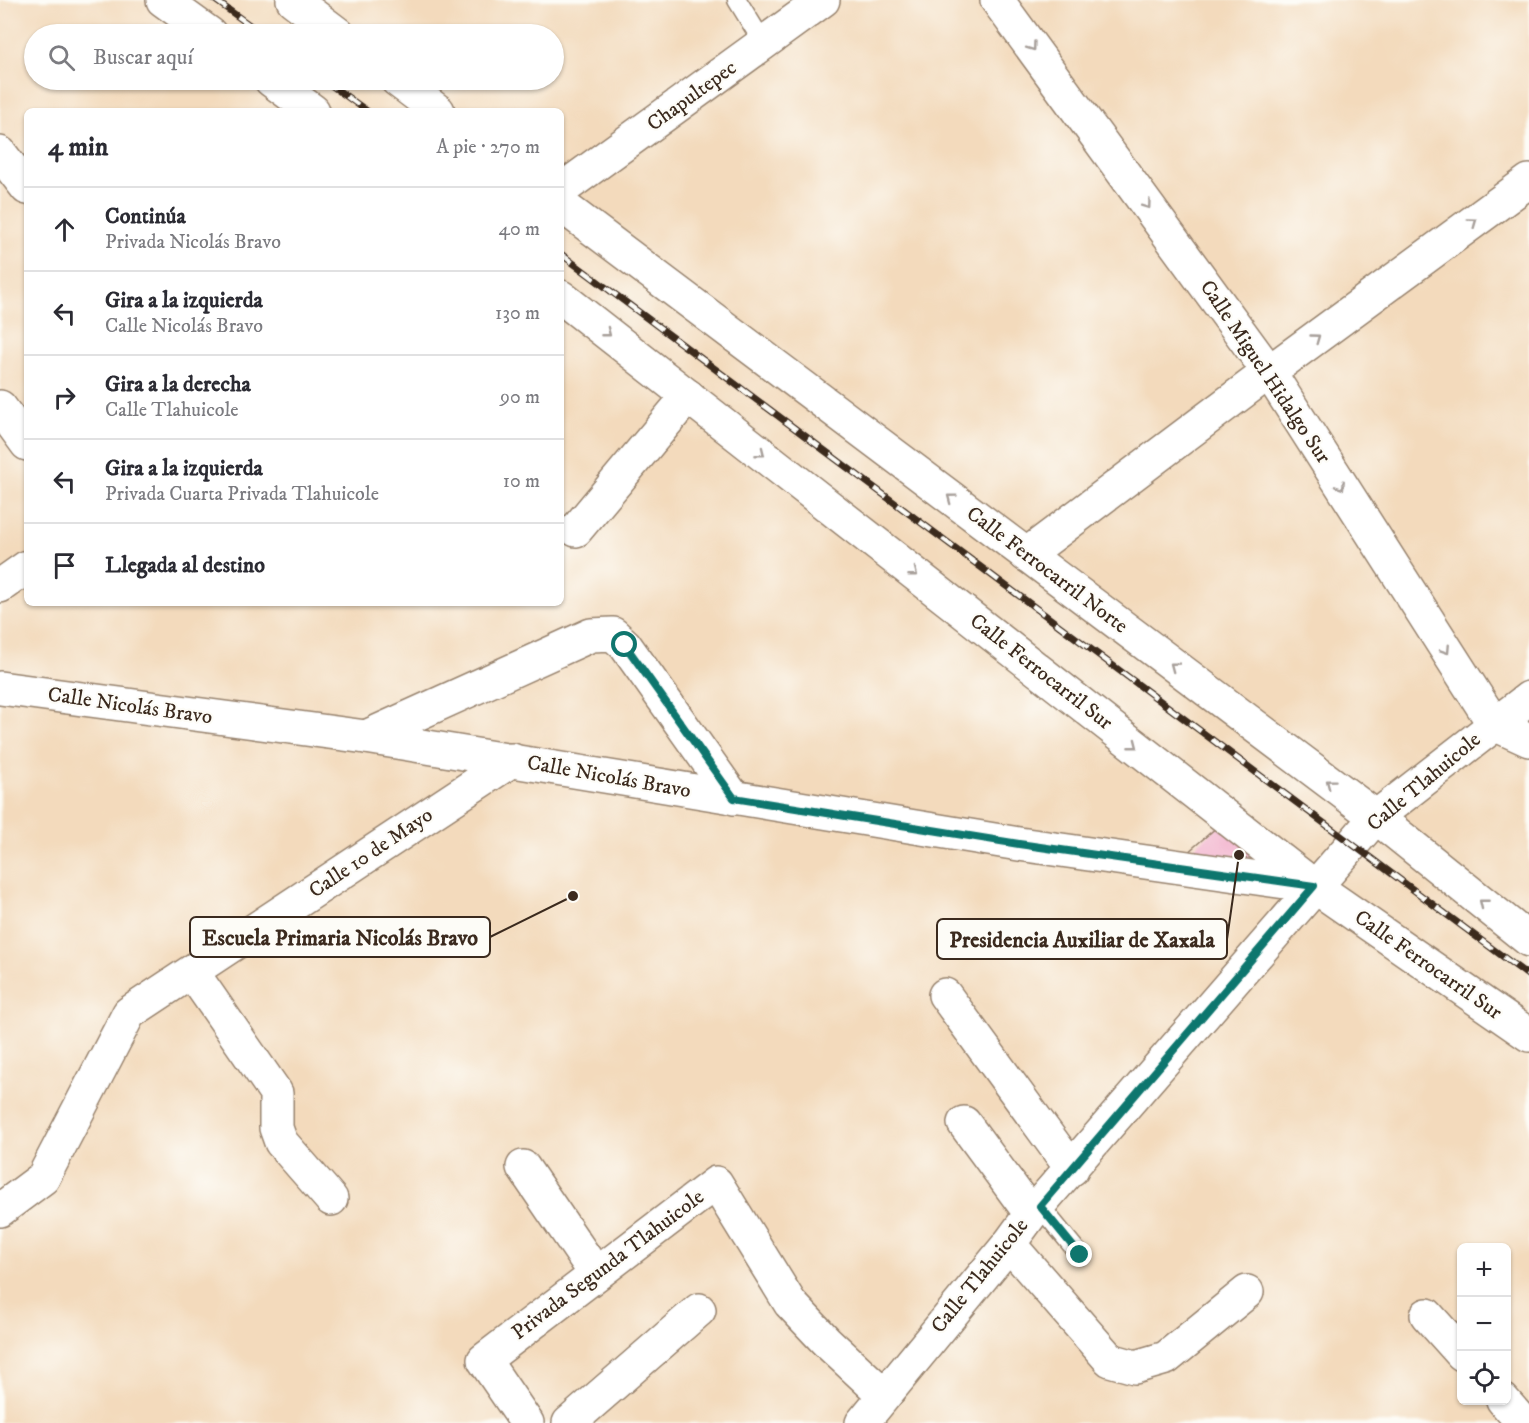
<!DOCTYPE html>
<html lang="es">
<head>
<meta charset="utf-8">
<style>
	:root { --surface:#fff; --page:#f7f7f7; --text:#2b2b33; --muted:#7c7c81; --line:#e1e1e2 }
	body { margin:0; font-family:"IM FELL DW Pica",serif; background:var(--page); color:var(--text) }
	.controls { position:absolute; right:18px; bottom:18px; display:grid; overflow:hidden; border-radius:9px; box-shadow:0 2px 4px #0004 }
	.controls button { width:54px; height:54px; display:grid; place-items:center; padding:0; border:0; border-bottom:2px solid var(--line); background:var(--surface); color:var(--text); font:30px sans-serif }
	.stop { position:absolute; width:18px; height:18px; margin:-14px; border:4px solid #0f766e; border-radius:50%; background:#fff }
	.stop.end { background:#0f766e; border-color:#fff; box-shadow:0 2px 6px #0008 }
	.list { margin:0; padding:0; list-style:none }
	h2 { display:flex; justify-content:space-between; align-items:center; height:78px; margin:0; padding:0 24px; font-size:26px }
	h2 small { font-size:20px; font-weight:400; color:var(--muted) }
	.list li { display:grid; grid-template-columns:39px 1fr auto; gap:18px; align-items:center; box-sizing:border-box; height:84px; padding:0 24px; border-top:2px solid var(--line) }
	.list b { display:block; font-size:22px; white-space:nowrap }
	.list p { margin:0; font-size:20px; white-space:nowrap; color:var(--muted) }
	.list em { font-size:20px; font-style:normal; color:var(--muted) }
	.icon { flex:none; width:33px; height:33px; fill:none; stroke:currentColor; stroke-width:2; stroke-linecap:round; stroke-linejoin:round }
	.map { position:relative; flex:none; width:1529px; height:1423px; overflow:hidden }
	.search { position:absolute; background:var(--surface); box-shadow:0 2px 4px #0004; left:24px; top:24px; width:540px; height:66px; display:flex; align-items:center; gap:15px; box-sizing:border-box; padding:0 21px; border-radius:33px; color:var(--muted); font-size:22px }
	.panel { position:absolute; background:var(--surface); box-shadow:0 2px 4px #0004; left:24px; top:108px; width:540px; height:498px; border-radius:9px }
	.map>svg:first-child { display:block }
	.building { fill:#ef9fc2 }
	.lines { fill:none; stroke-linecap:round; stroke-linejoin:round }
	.lane-casing { stroke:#97826d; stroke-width:21 }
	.street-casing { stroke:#97826d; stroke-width:36 }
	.secondary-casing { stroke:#97826d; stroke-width:36 }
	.lane { stroke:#fff; stroke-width:18 }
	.street { stroke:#fff; stroke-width:33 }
	.secondary { stroke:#fff; stroke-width:33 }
	.rail-casing { stroke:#3b2a1e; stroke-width:7 }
	.rail { stroke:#fdfcf7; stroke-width:4.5; stroke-dasharray:14; stroke-linecap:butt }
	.oneway { stroke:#a79f9a }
	.route { stroke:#0f766e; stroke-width:8 }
	.labels { text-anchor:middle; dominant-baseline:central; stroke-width:4.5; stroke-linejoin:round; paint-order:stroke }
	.street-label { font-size:21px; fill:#3b2a1e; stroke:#fdfcf7 }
	.leader { fill:none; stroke:#3b2a1e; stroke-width:2 }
	.callout-dot { fill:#3b2a1e; stroke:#fdfcf7; stroke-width:2 }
	.callout { fill:#fdfcf7; stroke:#3b2a1e; stroke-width:2 }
	.callout-label { font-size:22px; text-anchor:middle; font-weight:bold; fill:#3b2a1e }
</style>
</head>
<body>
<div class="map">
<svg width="1529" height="1423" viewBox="0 0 1529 1423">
	<rect width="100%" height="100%" fill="#fdfcf7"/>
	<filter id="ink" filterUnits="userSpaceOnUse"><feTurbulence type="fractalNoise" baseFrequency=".0167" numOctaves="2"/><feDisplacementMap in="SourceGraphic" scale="12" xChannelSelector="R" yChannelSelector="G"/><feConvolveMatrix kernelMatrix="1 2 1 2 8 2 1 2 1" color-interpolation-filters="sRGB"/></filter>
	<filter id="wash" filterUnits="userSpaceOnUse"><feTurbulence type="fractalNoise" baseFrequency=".008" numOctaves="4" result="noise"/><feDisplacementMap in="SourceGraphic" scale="24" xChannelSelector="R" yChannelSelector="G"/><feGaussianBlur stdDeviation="1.35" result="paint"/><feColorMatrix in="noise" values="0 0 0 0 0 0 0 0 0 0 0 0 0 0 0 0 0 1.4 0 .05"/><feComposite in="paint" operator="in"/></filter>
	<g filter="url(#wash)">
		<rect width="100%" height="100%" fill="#f3dabc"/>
		<g id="blocks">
			<!-- building -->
			<polygon class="building" points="1225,820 1284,866 1187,853"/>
		</g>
	</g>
	<g filter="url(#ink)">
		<use href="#blocks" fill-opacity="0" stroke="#97826d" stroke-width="1.5"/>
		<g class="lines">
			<!-- lane casing -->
			<g class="lane-casing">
				<g id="lane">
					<polyline points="737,0 764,44"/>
					<polyline points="1040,1206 1080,1255"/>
				</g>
			</g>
			<!-- street casing -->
			<g class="street-casing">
				<g id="street">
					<polyline points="163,0 210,34"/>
					<polyline points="293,0 338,34"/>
					<polyline points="997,0 1269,372 1494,724 1529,740"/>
					<polyline points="271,80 313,111"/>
					<polyline points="397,80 438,111"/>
					<polyline points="0,153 27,188"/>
					<polyline points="0,407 27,444"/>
					<polyline points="576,530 688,396"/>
					<polyline points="1026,555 1269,372 1529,181"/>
					<polyline points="0,688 366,737 1019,844 1314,886"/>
					<polyline points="366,737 591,635 613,634 625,645 734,798"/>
					<polyline points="192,972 276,1093 276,1128 281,1142 331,1199"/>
					<polyline points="945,995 1072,1169"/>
					<polyline points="964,1123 1031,1214"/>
					<polyline points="523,1167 596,1274"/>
					<polyline points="0,1210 43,1178 129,1013 512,760"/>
					<polyline points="1009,1244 1110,1360 1135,1367 1166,1358 1247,1292"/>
					<polyline points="1427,1315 1462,1354"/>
					<polyline points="1503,1400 1523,1423"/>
					<polyline points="527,1423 484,1360 716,1183 790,1303 826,1341 884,1395"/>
					<polyline points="569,1423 699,1310"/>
				</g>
			</g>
			<!-- secondary casing -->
			<g class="secondary-casing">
				<g id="secondary">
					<polyline points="561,190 823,0"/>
					<polyline points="561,205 1376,817 1529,940"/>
					<polyline points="561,297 1314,886 1529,1035"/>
					<polyline points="0,586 27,567"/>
					<polyline points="862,1423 1009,1244 1031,1214 1376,817 1529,698"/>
				</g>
			</g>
			<!-- lane -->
			<use href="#lane" class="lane"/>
			<!-- street -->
			<use href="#street" class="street"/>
			<!-- secondary -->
			<use href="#secondary" class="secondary"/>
			<!-- rail casing -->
			<g class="rail-casing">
				<g id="rail">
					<polyline points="215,0 262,34"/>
					<polyline points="324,80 367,111"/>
					<polyline points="561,254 1529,976"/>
				</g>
			</g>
			<!-- rail -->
			<use href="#rail" class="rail"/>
		</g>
		<!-- one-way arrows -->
		<defs><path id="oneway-chevron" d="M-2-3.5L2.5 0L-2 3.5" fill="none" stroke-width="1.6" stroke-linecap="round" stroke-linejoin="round" transform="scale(1.5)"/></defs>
		<g class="oneway">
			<use href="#oneway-chevron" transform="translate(1032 47) rotate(54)"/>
			<use href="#oneway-chevron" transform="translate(1147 205) rotate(54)"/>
			<use href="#oneway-chevron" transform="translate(1473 222) rotate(-36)"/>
			<use href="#oneway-chevron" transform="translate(607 333) rotate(38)"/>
			<use href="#oneway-chevron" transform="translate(1316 338) rotate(-36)"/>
			<use href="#oneway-chevron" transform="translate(761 453) rotate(38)"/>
			<use href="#oneway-chevron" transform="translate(1341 486) rotate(57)"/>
			<use href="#oneway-chevron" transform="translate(951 498) rotate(-143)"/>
			<use href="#oneway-chevron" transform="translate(914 573) rotate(38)"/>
			<use href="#oneway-chevron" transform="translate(1446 650) rotate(57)"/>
			<use href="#oneway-chevron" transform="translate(1174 666) rotate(-143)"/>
			<use href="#oneway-chevron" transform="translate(1134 745) rotate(38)"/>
			<use href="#oneway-chevron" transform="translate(1330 783) rotate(-143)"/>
			<use href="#oneway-chevron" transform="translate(1483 903) rotate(-141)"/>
		</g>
	</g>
	<g class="lines" filter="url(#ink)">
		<!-- route -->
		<polyline class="route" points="625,645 734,798 1019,844 1314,886 1040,1206 1080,1255"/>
	</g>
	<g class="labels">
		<!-- street labels -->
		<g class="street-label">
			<text transform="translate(692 96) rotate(-36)">Chapultepec</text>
			<text transform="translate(1265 372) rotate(56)">Calle Miguel Hidalgo Sur</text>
			<text transform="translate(1047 570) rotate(37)">Calle Ferrocarril Norte</text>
			<text transform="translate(1041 672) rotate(38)">Calle Ferrocarril Sur</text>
			<text transform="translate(130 706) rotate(8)">Calle Nicolás Bravo</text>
			<text transform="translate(609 777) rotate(10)">Calle Nicolás Bravo</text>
			<text transform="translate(1424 782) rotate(-40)">Calle Tlahuicole</text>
			<text transform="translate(371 853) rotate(-34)">Calle 10 de Mayo</text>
			<text transform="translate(1428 965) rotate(35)">Calle Ferrocarril Sur</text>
			<text transform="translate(608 1265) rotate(-37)">Privada Segunda Tlahuicole</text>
			<text transform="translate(980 1276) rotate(-51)">Calle Tlahuicole</text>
		</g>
	</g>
	<!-- callouts -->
	<path class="leader" d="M573 896L490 937M1239 855L1227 939"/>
	<g class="callout-dot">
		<circle cx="573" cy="896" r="6"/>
		<circle cx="1239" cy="855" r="6"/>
	</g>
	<g class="callout">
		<rect x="190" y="917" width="300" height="40" rx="6"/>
		<rect x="937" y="919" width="290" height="40" rx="6"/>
	</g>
	<g class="callout-label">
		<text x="340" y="945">Escuela Primaria Nicolás Bravo</text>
		<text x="1082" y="947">Presidencia Auxiliar de Xaxala</text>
	</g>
</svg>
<div class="controls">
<button>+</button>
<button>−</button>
<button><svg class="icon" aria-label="locate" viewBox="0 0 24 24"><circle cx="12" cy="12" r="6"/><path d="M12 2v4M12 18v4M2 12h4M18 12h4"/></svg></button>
</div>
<div class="stop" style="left:625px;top:645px"></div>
<div class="stop end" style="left:1080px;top:1255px"></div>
<div class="search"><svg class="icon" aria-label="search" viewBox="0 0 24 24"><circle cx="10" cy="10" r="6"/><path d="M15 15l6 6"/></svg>Buscar aquí</div>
<section class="panel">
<h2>4 min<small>A pie · 270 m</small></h2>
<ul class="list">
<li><svg class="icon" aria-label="ahead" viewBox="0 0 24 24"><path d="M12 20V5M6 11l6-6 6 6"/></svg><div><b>Continúa</b><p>Privada Nicolás Bravo</p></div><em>40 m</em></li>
<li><svg class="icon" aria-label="left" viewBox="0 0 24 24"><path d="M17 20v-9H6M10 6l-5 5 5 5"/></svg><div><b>Gira a la izquierda</b><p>Calle Nicolás Bravo</p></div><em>130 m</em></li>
<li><svg class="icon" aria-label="right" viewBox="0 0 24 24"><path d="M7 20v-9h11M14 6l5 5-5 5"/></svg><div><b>Gira a la derecha</b><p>Calle Tlahuicole</p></div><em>90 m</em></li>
<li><svg class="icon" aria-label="left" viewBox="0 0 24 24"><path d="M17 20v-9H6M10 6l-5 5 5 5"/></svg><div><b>Gira a la izquierda</b><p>Privada Cuarta Privada Tlahuicole</p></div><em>10 m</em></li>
<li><svg class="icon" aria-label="arrive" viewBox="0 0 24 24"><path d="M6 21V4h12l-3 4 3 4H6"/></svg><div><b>Llegada al destino</b></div></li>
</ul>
</section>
</div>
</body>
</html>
